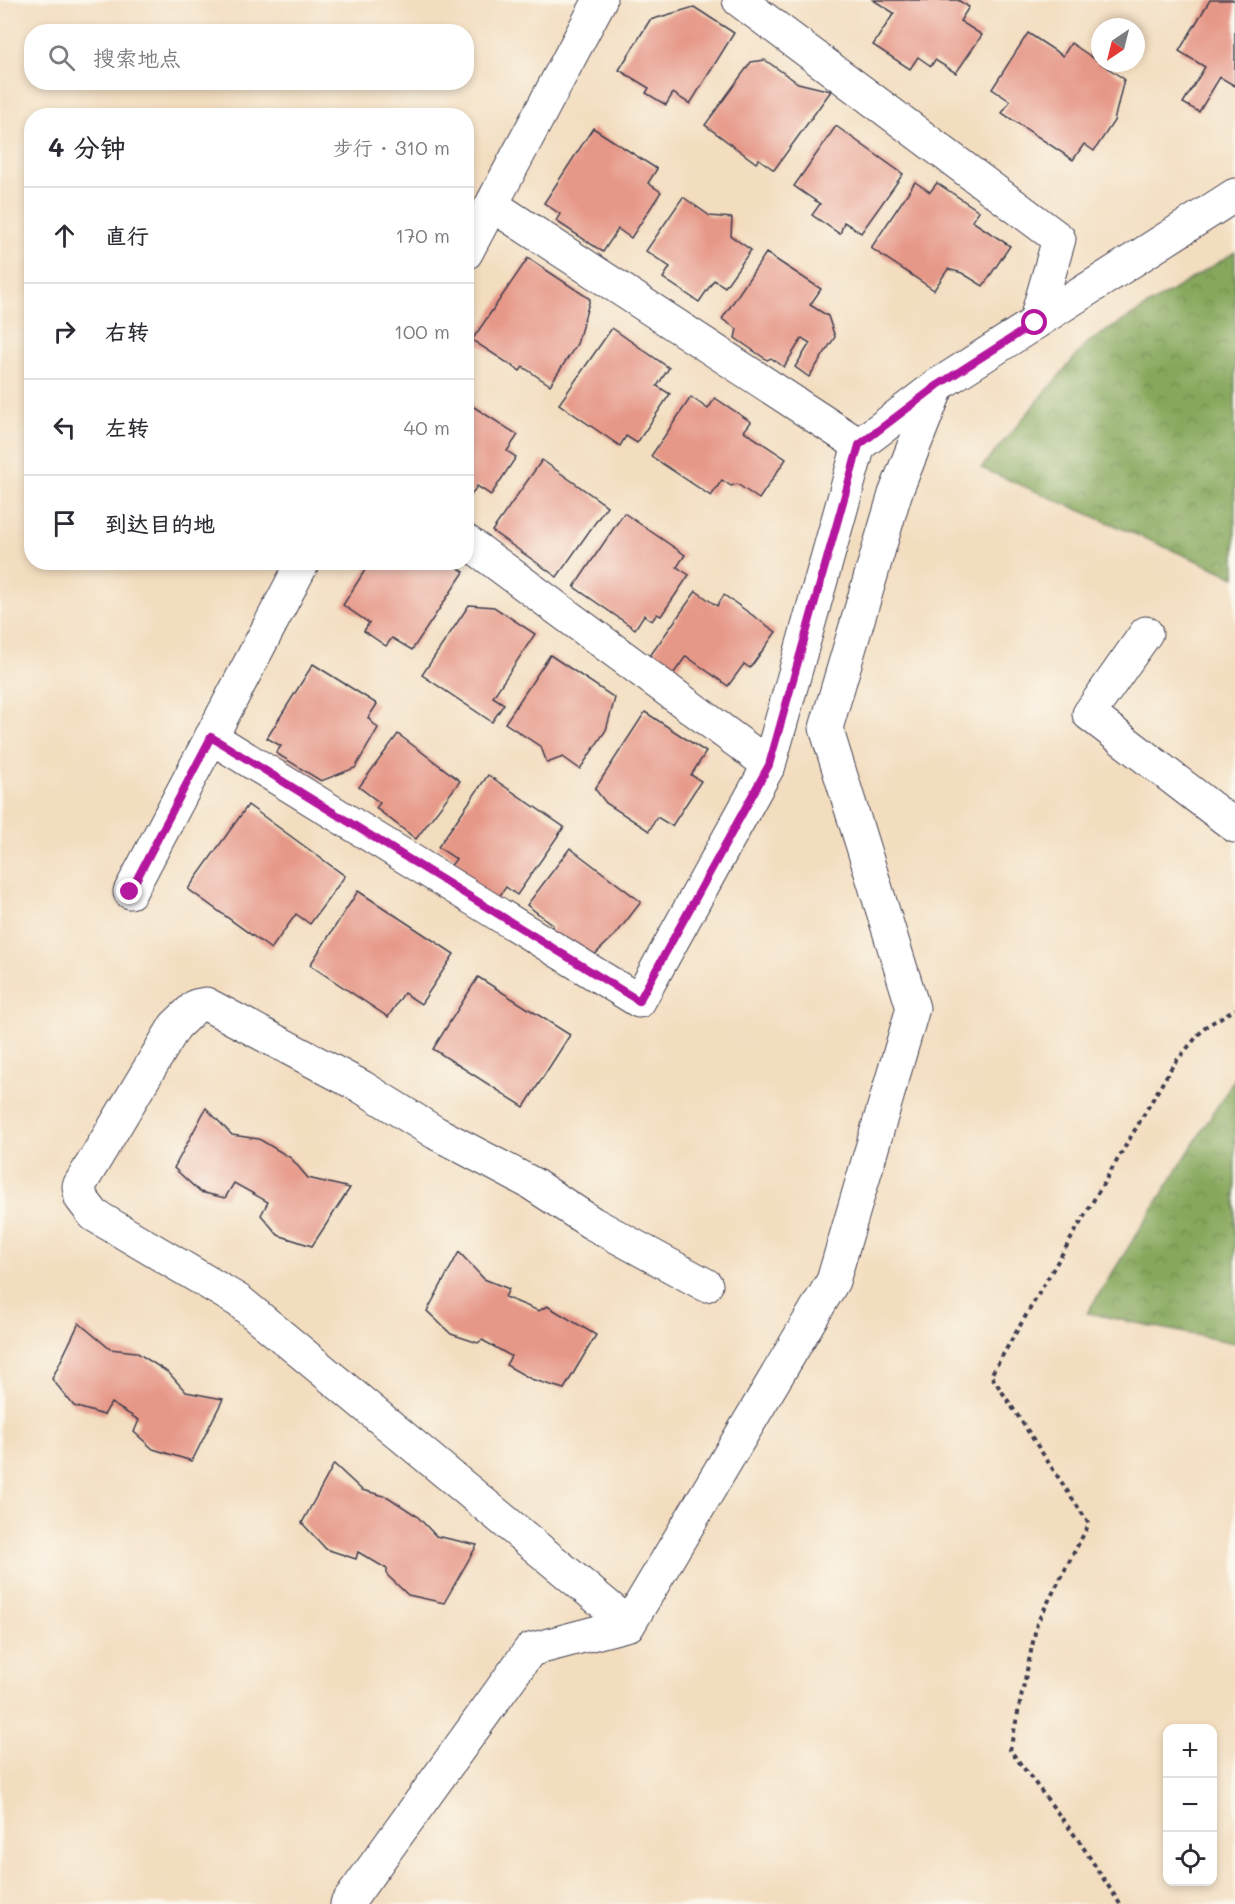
<!DOCTYPE html>
<html lang="zh">
<head>
<meta charset="utf-8">
<style>
	:root { --surface:#fff; --page:#f7f7f7; --text:#2b2b33; --muted:#7c7c81; --line:#e1e1e2 }
	body { margin:0; font-family:Mali,"LXGW WenKai TC",sans-serif; background:var(--page); color:var(--text) }
	.controls { position:absolute; right:18px; bottom:18px; display:grid; overflow:hidden; border-radius:12px; box-shadow:0 3px 9px #0003 }
	.controls button { width:54px; height:54px; display:grid; place-items:center; padding:0; border:0; border-bottom:2px solid var(--line); background:var(--surface); color:var(--text); font:30px sans-serif }
	.compass { position:absolute; left:1091px; top:18px; width:54px; height:54px; border-radius:50%; background:var(--surface); box-shadow:0 3px 9px #0003; rotate:215deg }
	.stop { position:absolute; width:18px; height:18px; margin:-14px; border:4px solid #b5179e; border-radius:50%; background:#fff }
	.stop.end { background:#b5179e; border-color:#fff; box-shadow:0 2px 6px #0008 }
	.list { margin:0; padding:0; list-style:none }
	h2 { display:flex; justify-content:space-between; align-items:center; height:78px; margin:0; padding:0 24px; font-size:26px }
	h2 small { font-size:20px; font-weight:400; color:var(--muted) }
	.list li { display:grid; grid-template-columns:39px 1fr auto; gap:18px; align-items:center; box-sizing:border-box; height:96px; padding:0 24px; border-top:2px solid var(--line) }
	.list b { display:block; font-size:22px; white-space:nowrap }
	.list em { font-size:20px; font-style:normal; color:var(--muted) }
	.icon { flex:none; width:33px; height:33px; fill:none; stroke:currentColor; stroke-width:2; stroke-linecap:round; stroke-linejoin:round }
	.map { position:relative; flex:none; width:1235px; height:1904px; overflow:hidden }
	.search { position:absolute; background:var(--surface); box-shadow:0 3px 9px #0003; left:24px; top:24px; width:450px; height:66px; display:flex; align-items:center; gap:15px; box-sizing:border-box; padding:0 21px; border-radius:24px; color:var(--muted); font-size:22px }
	.panel { position:absolute; background:var(--surface); box-shadow:0 3px 9px #0003; left:24px; top:108px; width:450px; height:462px; border-radius:24px }
	.map>svg:first-child { display:block }
	.forest { fill:url(#forest-crowns); stroke:#54644c; stroke-width:1.5 }
	.building { fill:#e69888 }
	.lines { fill:none; stroke-linecap:round; stroke-linejoin:round }
	.minor-casing { stroke:#413e4f; stroke-width:35 }
	.path { stroke:#413e4f; stroke-width:4; stroke-dasharray:4.5 4.5; stroke-linecap:butt }
	.minor { stroke:#fff; stroke-width:33 }
	.route { stroke:#b5179e; stroke-width:8 }
</style>
</head>
<body>
<div class="map">
<svg width="1235" height="1904" viewBox="0 0 1235 1904">
	<defs>
		<pattern id="forest-crowns" width="20" height="18" patternUnits="userSpaceOnUse" patternTransform="scale(1.5)"><rect width="20" height="18" fill="#86a75c"/><path d="M2 6a3 3 0 1 1 6 0M12 15a3 3 0 1 1 6 0" fill="none" stroke="#6d884d"/></pattern>
	</defs>
	<rect width="100%" height="100%" fill="#fbf7ec"/>
	<filter id="ink" filterUnits="userSpaceOnUse"><feTurbulence type="fractalNoise" baseFrequency=".0167" numOctaves="2"/><feDisplacementMap in="SourceGraphic" scale="12" xChannelSelector="R" yChannelSelector="G"/><feConvolveMatrix kernelMatrix="1 2 1 2 8 2 1 2 1" color-interpolation-filters="sRGB"/></filter>
	<filter id="wash" filterUnits="userSpaceOnUse"><feTurbulence type="fractalNoise" baseFrequency=".008" numOctaves="4" result="noise"/><feDisplacementMap in="SourceGraphic" scale="24" xChannelSelector="R" yChannelSelector="G"/><feGaussianBlur stdDeviation="1.35" result="paint"/><feColorMatrix in="noise" values="0 0 0 0 0 0 0 0 0 0 0 0 0 0 0 0 0 1.4 0 .05"/><feComposite in="paint" operator="in"/></filter>
	<g filter="url(#wash)">
		<rect width="100%" height="100%" fill="#f3ddbf"/>
		<!-- forest -->
		<g class="forest">
			<polygon points="1235,252 1235,577 981,468 1087,343"/>
			<polygon points="1235,1078 1235,1343 1087,1313"/>
		</g>
		<g id="blocks">
			<!-- building -->
			<g class="building">
				<polygon points="873,0 958,0 969,7 960,21 982,35 956,73 935,60 931,66 918,57 910,69 873,45 894,13"/>
				<polygon points="1210,0 1235,0 1235,86 1220,77 1199,112 1183,103 1205,67 1179,51"/>
				<polygon points="694,7 734,33 690,104 673,93 666,105 646,93 649,88 619,70 650,20"/>
				<polygon points="1028,33 1063,56 1071,43 1124,79 1114,121 1094,151 1084,144 1073,160 1002,113 1010,101 992,89"/>
				<polygon points="765,60 798,83 831,91 774,170 759,159 756,163 705,125 751,62"/>
				<polygon points="836,126 903,174 861,233 844,222 840,234 812,215 820,204 794,186"/>
				<polygon points="593,128 657,169 648,183 661,192 631,238 618,229 603,252 556,221 560,214 544,203"/>
				<polygon points="915,182 930,192 937,183 979,211 972,221 1010,246 983,286 962,273 948,269 934,290 871,248"/>
				<polygon points="683,197 710,216 732,218 731,236 751,250 725,287 714,280 699,302 663,278 670,267 646,251"/>
				<polygon points="766,253 821,289 810,305 828,316 835,337 809,377 795,367 810,343 802,338 784,367 771,358 767,360 735,338 737,329 722,319"/>
				<polygon points="528,258 590,299 577,344 550,385 523,367 520,371 472,340"/>
				<polygon points="612,328 669,368 657,386 670,394 637,443 626,436 620,446 559,404"/>
				<polygon points="691,397 708,409 715,398 751,422 744,431 786,459 759,499 737,484 731,486 722,480 711,496 651,456"/>
				<polygon points="466,402 518,435 507,451 516,457 491,495 477,486 466,503"/>
				<polygon points="542,460 607,506 557,577 492,531"/>
				<polygon points="624,513 685,555 677,567 689,575 661,616 657,614 652,621 644,615 635,629 574,587"/>
				<polygon points="370,562 450,562 464,572 412,650 392,638 386,646 364,631 369,623 343,605"/>
				<polygon points="696,591 717,606 724,595 776,632 750,668 744,664 728,686 686,656 671,677 647,660"/>
				<polygon points="469,605 494,607 535,634 493,697 504,704 492,722 422,675"/>
				<polygon points="550,655 615,698 606,730 580,769 563,757 547,763 541,747 505,723"/>
				<polygon points="313,664 377,704 368,718 378,728 355,768 321,781 276,753 281,746 267,738"/>
				<polygon points="645,712 706,752 691,775 701,781 672,826 657,817 649,831 606,803 595,789"/>
				<polygon points="398,734 460,781 416,839 376,808 380,803 359,787"/>
				<polygon points="488,775 564,827 517,895 506,887 496,901 449,868 456,859 438,847"/>
				<polygon points="248,805 345,876 310,924 296,914 271,949 188,889"/>
				<polygon points="570,848 641,902 617,933 590,959 550,934 553,925 527,905"/>
				<polygon points="358,891 454,954 421,1004 404,993 388,1017 310,965"/>
				<polygon points="478,977 570,1035 524,1107 433,1049"/>
				<polygon points="206,1108 232,1135 259,1139 291,1158 308,1178 350,1188 312,1246 278,1235 261,1215 268,1202 234,1183 225,1198 200,1192 174,1168"/>
				<polygon points="459,1252 484,1279 509,1289 505,1297 539,1311 547,1306 596,1335 564,1389 531,1379 506,1365 511,1356 482,1340 478,1343 451,1334 427,1311"/>
				<polygon points="79,1323 110,1349 136,1352 169,1373 186,1392 223,1399 192,1461 153,1449 134,1432 139,1420 111,1403 104,1415 74,1406 52,1379"/>
				<polygon points="334,1464 362,1490 388,1497 417,1516 436,1536 477,1545 444,1603 408,1595 387,1575 387,1569 358,1552 356,1559 326,1549 302,1523"/>
			</g>
		</g>
	</g>
	<g filter="url(#ink)">
		<use href="#blocks" fill-opacity="0" stroke="#413e4f" stroke-width="1.5"/>
		<g class="lines">
			<!-- minor casing -->
			<g class="minor-casing">
				<g id="minor">
					<polyline points="739,0 1059,239 1035,323"/>
					<polyline points="492,205 859,445"/>
					<polyline points="466,253 600,0"/>
					<polyline points="466,541 769,765"/>
					<polyline points="1146,633 1089,714 1235,826"/>
					<polyline points="211,737 639,1001 769,765 859,445 938,385"/>
					<polyline points="130,892 303,562"/>
					<polyline points="629,1624 239,1301 94,1215 81,1198 79,1186 175,1026 196,1006 206,1004 362,1087 436,1133 531,1183 592,1223 706,1285"/>
					<polyline points="347,1904 530,1650 629,1624 833,1281 913,1008 826,728 895,494 938,385 1235,195"/>
				</g>
			</g>
			<!-- path -->
			<polyline class="path" points="1120,1904 1079,1841 1010,1750 1037,1623 1089,1524 991,1375 1173,1065 1205,1027 1235,1009"/>
			<!-- minor -->
			<use href="#minor" class="minor"/>
		</g>
	</g>
	<g class="lines" filter="url(#ink)">
		<!-- route -->
		<polyline class="route" points="130,892 211,737 639,1001 769,765 859,445 938,385 1035,323"/>
	</g>
</svg>
<div class="controls">
<button>+</button>
<button>−</button>
<button><svg class="icon" aria-label="locate" viewBox="0 0 24 24"><circle cx="12" cy="12" r="6"/><path d="M12 2v4M12 18v4M2 12h4M18 12h4"/></svg></button>
</div>
<svg class="compass" viewBox="-18 -18 36 36"><path d="M0-13l5 13h-10z" fill="#e53935"/><path d="M0 13l5-13h-10z" fill="#7c7c81"/></svg>
<div class="stop" style="left:1035px;top:323px"></div>
<div class="stop end" style="left:130px;top:892px"></div>
<div class="search"><svg class="icon" aria-label="search" viewBox="0 0 24 24"><circle cx="10" cy="10" r="6"/><path d="M15 15l6 6"/></svg>搜索地点</div>
<section class="panel">
<h2>4 分钟<small>步行 · 310 m</small></h2>
<ul class="list">
<li><svg class="icon" aria-label="ahead" viewBox="0 0 24 24"><path d="M12 20V5M6 11l6-6 6 6"/></svg><div><b>直行</b></div><em>170 m</em></li>
<li><svg class="icon" aria-label="right" viewBox="0 0 24 24"><path d="M7 20v-9h11M14 6l5 5-5 5"/></svg><div><b>右转</b></div><em>100 m</em></li>
<li><svg class="icon" aria-label="left" viewBox="0 0 24 24"><path d="M17 20v-9H6M10 6l-5 5 5 5"/></svg><div><b>左转</b></div><em>40 m</em></li>
<li><svg class="icon" aria-label="arrive" viewBox="0 0 24 24"><path d="M6 21V4h12l-3 4 3 4H6"/></svg><div><b>到达目的地</b></div></li>
</ul>
</section>
</div>
</body>
</html>
